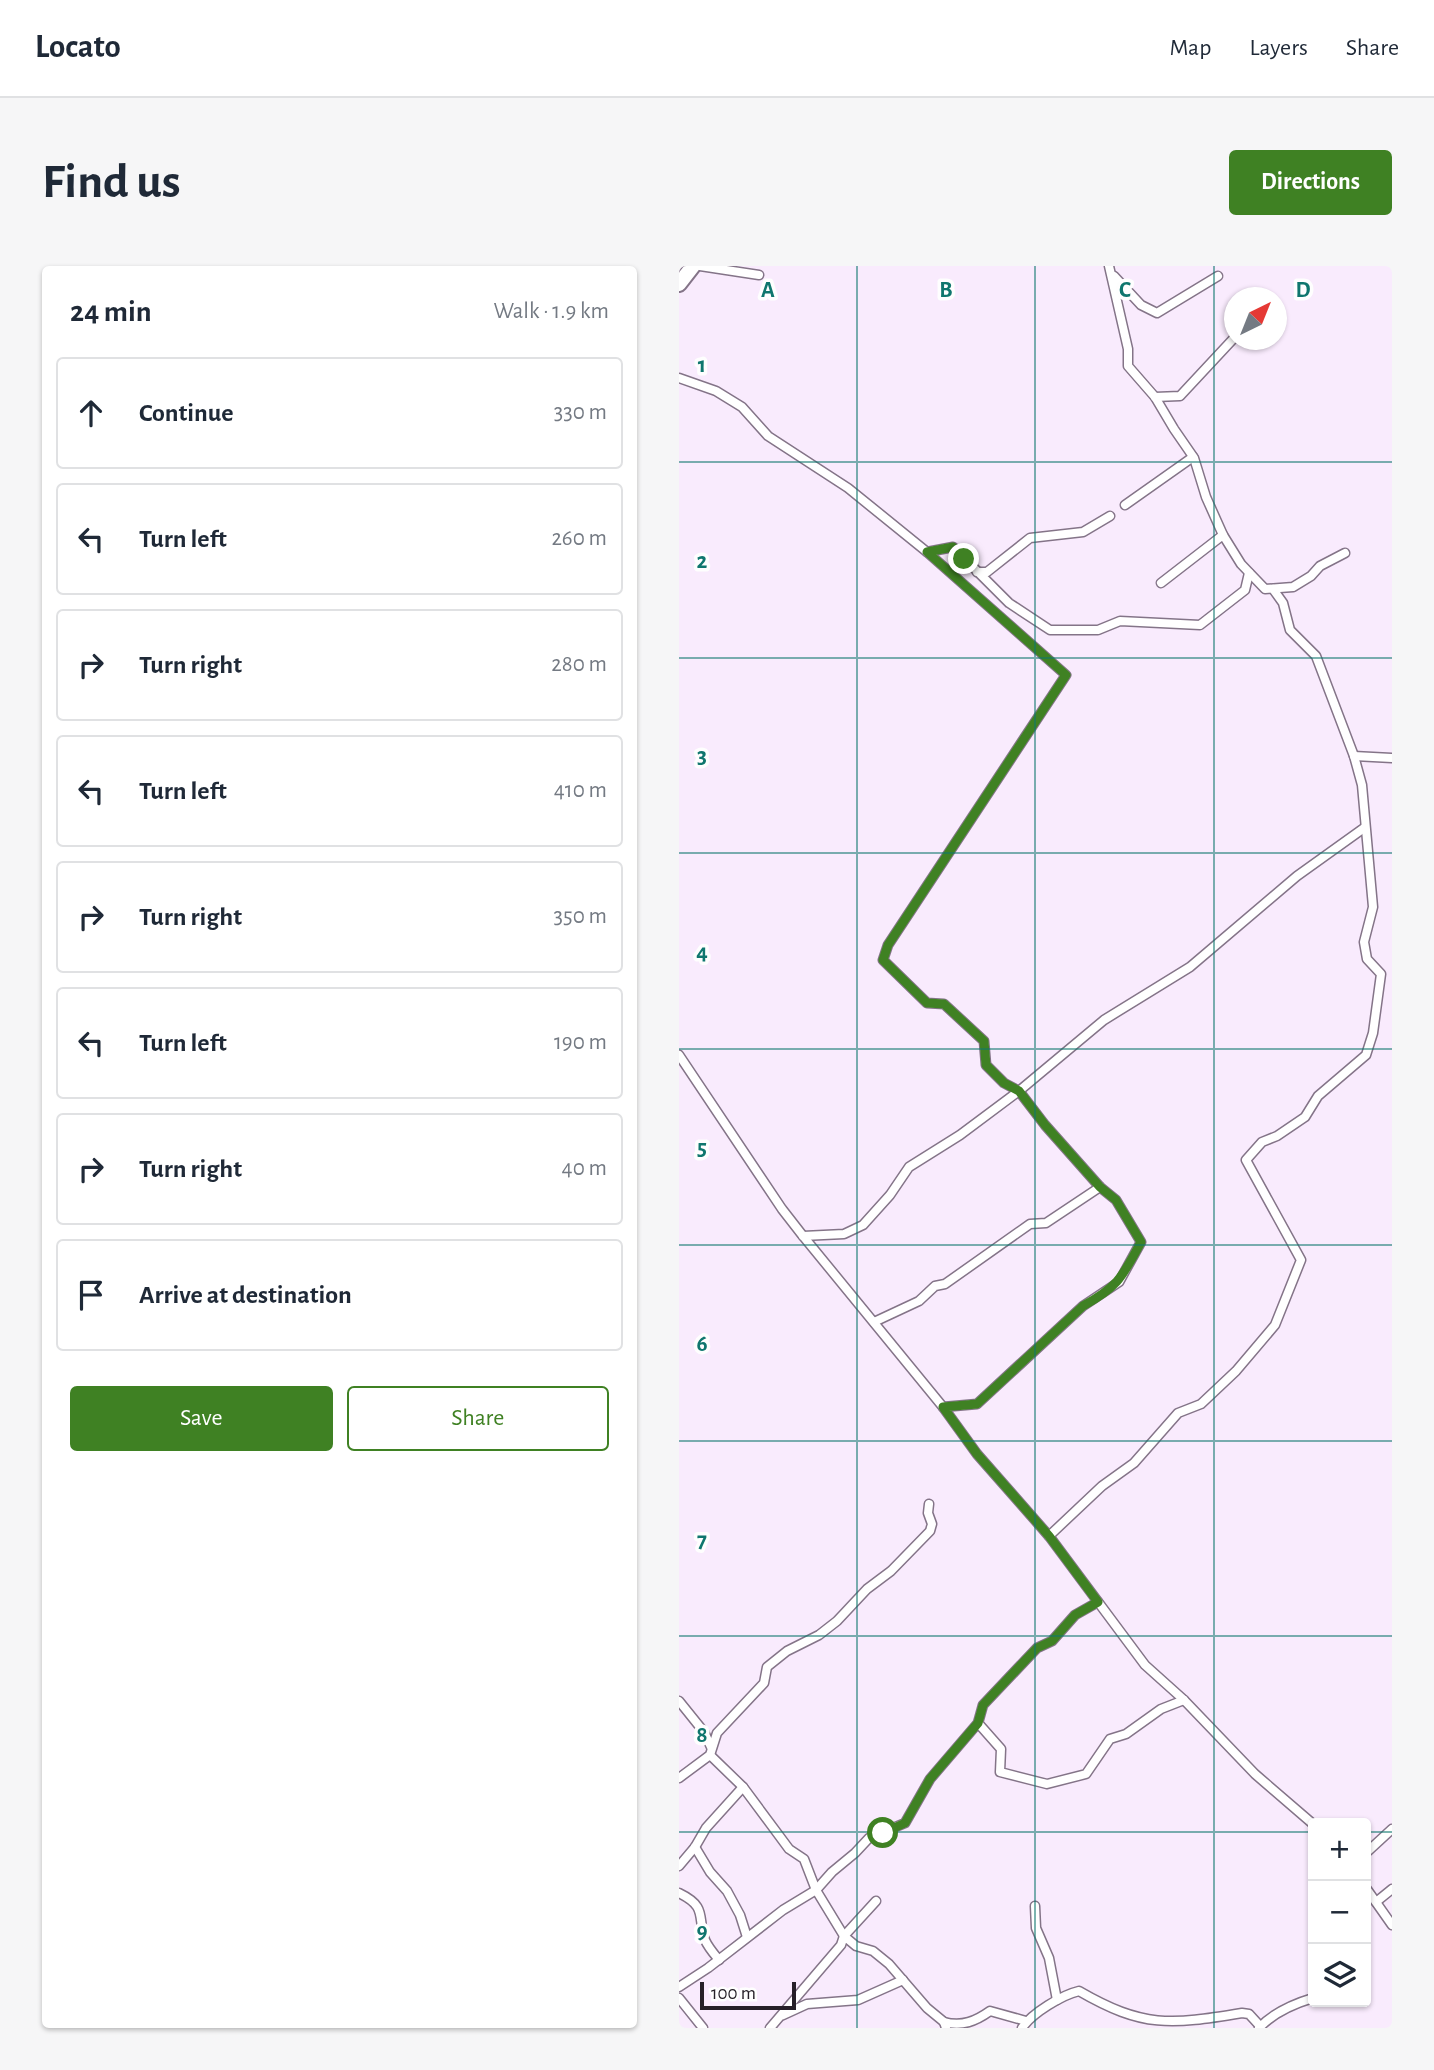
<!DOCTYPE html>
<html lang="en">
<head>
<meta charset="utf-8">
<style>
	:root { --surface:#fff; --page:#f6f6f7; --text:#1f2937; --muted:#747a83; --line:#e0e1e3; --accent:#3f8123 }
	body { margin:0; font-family:"Alegreya Sans",sans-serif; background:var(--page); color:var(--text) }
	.controls { position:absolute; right:21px; bottom:21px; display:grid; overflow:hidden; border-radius:7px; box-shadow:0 2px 5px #0004 }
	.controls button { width:63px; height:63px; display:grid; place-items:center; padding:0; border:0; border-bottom:2px solid var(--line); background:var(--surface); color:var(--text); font:35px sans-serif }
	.compass { position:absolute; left:545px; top:21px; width:63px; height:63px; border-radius:50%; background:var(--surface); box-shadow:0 2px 5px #0004; rotate:43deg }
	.scale { position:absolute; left:21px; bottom:18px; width:96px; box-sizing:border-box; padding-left:7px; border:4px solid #262028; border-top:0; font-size:19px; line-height:24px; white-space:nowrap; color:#262028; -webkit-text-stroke:5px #fefefe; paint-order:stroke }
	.stop { position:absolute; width:21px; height:21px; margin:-16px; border:5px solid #3f8123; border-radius:50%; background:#fff }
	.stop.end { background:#3f8123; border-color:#fff; box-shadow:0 2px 7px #0008 }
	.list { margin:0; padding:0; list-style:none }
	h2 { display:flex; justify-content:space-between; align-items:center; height:91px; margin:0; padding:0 28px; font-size:30px }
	h2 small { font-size:23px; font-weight:400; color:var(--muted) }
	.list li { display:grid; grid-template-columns:46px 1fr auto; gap:21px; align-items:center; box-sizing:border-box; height:112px; margin:0 14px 14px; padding:0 14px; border:2px solid var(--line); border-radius:7px }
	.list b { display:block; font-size:26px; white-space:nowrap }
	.list em { font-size:23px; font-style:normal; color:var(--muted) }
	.actions { display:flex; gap:14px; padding:21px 28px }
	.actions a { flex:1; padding:16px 0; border:2px solid var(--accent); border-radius:7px; text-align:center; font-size:24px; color:var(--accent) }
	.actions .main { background:var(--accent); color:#fff }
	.icon { flex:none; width:38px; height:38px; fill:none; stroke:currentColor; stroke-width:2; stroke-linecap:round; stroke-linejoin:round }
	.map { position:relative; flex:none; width:713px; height:1762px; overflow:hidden; border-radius:7px }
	header { display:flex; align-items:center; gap:42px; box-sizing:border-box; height:98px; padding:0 35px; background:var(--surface); border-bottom:2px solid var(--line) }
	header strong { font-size:33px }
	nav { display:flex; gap:38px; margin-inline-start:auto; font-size:24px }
	.intro { display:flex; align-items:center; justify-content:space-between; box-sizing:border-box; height:168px; padding:0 42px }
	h1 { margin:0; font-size:49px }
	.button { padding:18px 32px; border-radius:7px; background:var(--accent); color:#fff; font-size:24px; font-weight:700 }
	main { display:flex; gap:42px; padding:0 42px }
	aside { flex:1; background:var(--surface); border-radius:7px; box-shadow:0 2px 5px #0004 }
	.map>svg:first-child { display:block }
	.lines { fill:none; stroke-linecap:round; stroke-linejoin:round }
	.street-casing { stroke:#847488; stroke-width:11 }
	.highway-casing { stroke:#847488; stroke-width:18 }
	.street { stroke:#fff; stroke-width:8 }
	.highway { stroke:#fff; stroke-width:14 }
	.route { stroke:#3f8123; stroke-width:9 }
	.grid { fill:none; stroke:#0f766e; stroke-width:2; stroke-opacity:0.55 }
	.grid-label { font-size:23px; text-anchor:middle; font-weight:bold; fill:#0f766e; stroke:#fefefe; stroke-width:7; stroke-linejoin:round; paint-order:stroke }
</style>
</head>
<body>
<header>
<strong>Locato</strong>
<nav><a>Map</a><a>Layers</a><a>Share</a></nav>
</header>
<div class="intro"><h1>Find us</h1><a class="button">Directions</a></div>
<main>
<aside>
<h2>24 min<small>Walk · 1.9 km</small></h2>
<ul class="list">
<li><svg class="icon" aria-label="ahead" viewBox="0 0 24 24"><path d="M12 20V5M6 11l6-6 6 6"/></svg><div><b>Continue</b></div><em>330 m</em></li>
<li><svg class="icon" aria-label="left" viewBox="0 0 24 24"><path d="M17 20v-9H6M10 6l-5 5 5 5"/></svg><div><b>Turn left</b></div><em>260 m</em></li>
<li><svg class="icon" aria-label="right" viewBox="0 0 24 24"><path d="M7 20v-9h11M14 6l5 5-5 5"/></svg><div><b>Turn right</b></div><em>280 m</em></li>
<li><svg class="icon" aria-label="left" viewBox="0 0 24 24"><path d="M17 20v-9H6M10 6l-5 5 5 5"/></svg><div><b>Turn left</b></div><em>410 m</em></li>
<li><svg class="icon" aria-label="right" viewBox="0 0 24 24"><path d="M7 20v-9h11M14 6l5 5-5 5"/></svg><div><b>Turn right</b></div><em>350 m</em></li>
<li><svg class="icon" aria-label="left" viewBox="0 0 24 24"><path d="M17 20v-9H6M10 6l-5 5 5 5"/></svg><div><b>Turn left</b></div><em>190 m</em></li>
<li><svg class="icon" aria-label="right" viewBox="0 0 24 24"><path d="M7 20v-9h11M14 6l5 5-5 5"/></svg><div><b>Turn right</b></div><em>40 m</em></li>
<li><svg class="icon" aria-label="arrive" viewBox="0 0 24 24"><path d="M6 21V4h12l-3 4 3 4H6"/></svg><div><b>Arrive at destination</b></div></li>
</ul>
<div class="actions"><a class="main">Save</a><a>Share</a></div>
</aside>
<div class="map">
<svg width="713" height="1762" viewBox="0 0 713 1762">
	<rect width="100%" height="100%" fill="#f9ebfd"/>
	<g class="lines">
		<!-- street casing -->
		<g class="street-casing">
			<g id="street">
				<polyline points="21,0 80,9"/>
				<polyline points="430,0 449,83 449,100 476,131 495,163 515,192 527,231 544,269 562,298 586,323 614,321 632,310 641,300 666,287"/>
				<polyline points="435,10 462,39 478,47 539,10"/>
				<polyline points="0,112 37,125 63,141 89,170 169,222 248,286 387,409 209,679 204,694 248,737 265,738 305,775 307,799 325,817 340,825 366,859 421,921 437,934 462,976 440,1016 404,1040 298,1138 264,1141"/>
				<polyline points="476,131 501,130 556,71"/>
				<polyline points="446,239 514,191"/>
				<polyline points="248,286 274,281 330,337 371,364 419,364 441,355 521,359 566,324 570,307"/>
				<polyline points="298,306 308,306 351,272 404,266 431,250"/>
				<polyline points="482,317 544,269"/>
				<polyline points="675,490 713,492"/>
				<polyline points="0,789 103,943 124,970 264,1141 298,1188 370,1270 466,1399 505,1434 576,1508 634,1558"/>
				<polyline points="124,970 165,968 184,959 211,929 230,901 281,869 340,825 425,754 511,701 618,610 685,562"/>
				<polyline points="195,1056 240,1035 256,1020 266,1018 351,958 367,957 421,921"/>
				<polyline points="370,1270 423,1220 455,1197 499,1147 522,1138 557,1105 596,1059 622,994 567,894 583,876 598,870 626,851 639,830 687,789 694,767 702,708 688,693 685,676 694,641 683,519 675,490 637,390 611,364 604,337 594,323"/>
				<polyline points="0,1435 25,1466 32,1481"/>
				<polyline points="299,1457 322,1483 321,1506 368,1518 407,1508 431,1473 447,1468 482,1443 505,1434"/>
				<polyline points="31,1489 64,1521 110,1583 125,1593 137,1624 165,1670 177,1680 194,1685 210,1698 248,1742 265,1756 267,1762"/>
				<polyline points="0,1512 31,1489 38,1467 85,1417 88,1401 108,1385 140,1369 158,1355 188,1323 212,1305 251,1265 253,1258 249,1247 250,1238"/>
				<polyline points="16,1581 31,1606 48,1625 61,1649 68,1671"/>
				<polyline points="687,1587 713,1563"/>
				<polyline points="0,1600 16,1581 27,1562 64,1521"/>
				<polyline points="687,1622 713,1659"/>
				<path d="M0,1627C29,1641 18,1651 26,1674C29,1681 35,1688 40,1694"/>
				<polyline points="697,1636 713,1623"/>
				<polyline points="356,1640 357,1662 370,1692 378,1734"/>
				<polyline points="0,1721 29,1702 104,1644 137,1624 153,1606 176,1587 190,1572 226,1557 251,1513 299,1457 304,1439 358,1382 373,1375 396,1349 419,1336"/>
				<polyline points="0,1732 24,1762"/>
				<polyline points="104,1749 128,1738 179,1734 224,1714"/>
				<path d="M265,1756C283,1761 297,1755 311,1745L347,1755"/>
				<polyline points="91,1762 162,1679 165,1670 197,1635"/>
				<path d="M343,1762C353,1747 383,1729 400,1725C464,1762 491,1759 563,1747L570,1748L581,1760"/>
				<path d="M580,1762C595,1746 614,1738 634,1732"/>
			</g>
		</g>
		<!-- highway casing -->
		<g class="highway-casing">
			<polyline id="highway" points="0,18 14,0"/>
		</g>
		<!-- street -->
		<use href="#street" class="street"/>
		<!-- highway -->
		<use href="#highway" class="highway"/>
	</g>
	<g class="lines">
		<!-- route -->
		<path class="route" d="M204,1567L226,1557L251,1513L299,1457L304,1439L358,1382L373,1375L396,1349L419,1336L370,1270L298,1188L264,1141L298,1138L404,1040C440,1020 443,1011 462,976L437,934L421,921L366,859L340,825L325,817L307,799L305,775L265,738L248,737L204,694L209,679L387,409L248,286L274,281L285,293"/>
	</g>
	<!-- grid -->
	<path class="grid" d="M178,0V1762M356,0V1762M535,0V1762M0,196H713M0,392H713M0,587H713M0,783H713M0,979H713M0,1175H713M0,1370H713M0,1566H634M687,1566H713"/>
	<g class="grid-label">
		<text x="89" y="31">A</text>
		<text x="267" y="31">B</text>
		<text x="446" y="31">C</text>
		<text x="624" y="31">D</text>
		<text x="23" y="106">1</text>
		<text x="23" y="302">2</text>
		<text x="23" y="497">3</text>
		<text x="23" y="693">4</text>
		<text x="23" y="889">5</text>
		<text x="23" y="1085">6</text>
		<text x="23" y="1281">7</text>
		<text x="23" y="1476">8</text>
		<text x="23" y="1672">9</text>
	</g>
</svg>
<div class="controls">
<button>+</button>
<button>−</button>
<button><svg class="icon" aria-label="layers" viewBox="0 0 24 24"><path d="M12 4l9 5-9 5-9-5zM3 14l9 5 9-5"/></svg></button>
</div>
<svg class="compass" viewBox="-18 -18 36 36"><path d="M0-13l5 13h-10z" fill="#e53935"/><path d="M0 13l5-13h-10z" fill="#747a83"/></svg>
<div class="scale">100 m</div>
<div class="stop" style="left:204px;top:1567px"></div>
<div class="stop end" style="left:285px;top:293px"></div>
</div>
</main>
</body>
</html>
